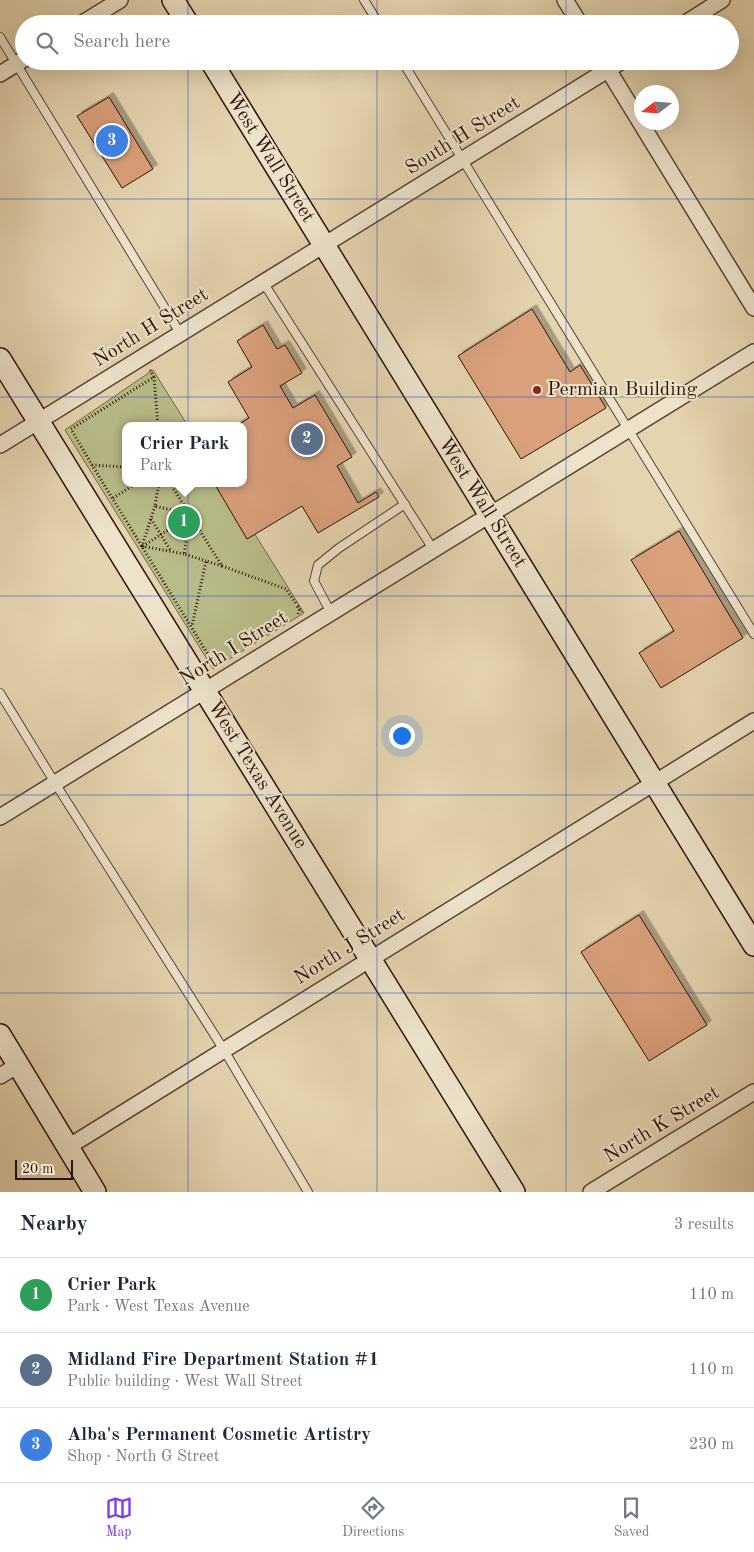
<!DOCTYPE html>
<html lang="en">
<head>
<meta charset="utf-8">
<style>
	:root { --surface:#fff; --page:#f2f2f3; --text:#1f2937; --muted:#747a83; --line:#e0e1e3; --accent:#7c3aed }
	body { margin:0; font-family:"Old Standard TT",serif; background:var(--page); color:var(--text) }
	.compass { position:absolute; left:634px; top:85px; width:45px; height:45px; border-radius:50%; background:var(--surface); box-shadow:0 5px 20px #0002; rotate:254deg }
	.scale { position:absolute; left:15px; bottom:12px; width:58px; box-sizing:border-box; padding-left:5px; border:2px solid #2e1309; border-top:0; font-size:14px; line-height:18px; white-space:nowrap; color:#2e1309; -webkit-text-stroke:4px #ede3cb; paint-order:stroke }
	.you { position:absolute; left:401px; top:735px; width:18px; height:18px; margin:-12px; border:4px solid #fff; border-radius:50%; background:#1a73e8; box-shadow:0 0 0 8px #1a73e833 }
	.badge { display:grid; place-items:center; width:32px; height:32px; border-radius:50%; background:var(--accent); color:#fff; font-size:16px; font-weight:700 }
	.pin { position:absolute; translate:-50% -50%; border:2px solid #fff; box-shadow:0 1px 5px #0006 }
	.popup { position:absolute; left:122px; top:422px; width:125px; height:65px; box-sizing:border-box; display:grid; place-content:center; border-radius:10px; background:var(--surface); filter:drop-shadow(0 1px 4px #0005); font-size:16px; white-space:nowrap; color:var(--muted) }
	.popup b { font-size:19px; color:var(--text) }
	.popup::after { content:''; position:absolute; left:50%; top:100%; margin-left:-10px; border:10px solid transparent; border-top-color:var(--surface) }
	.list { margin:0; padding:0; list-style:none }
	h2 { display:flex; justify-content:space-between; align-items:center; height:65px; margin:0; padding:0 20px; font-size:21px }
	h2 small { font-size:16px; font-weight:400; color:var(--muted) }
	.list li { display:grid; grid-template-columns:32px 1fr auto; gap:15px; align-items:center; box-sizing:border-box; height:75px; padding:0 20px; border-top:1px solid var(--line) }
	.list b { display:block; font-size:19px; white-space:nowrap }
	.list p { margin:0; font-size:16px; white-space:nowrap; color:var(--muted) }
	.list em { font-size:16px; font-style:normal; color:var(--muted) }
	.icon { flex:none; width:28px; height:28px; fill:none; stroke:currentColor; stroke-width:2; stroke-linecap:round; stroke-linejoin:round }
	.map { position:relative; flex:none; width:754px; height:1192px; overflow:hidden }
	.search { position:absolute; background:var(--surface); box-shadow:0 5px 20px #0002; left:15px; right:15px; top:15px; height:55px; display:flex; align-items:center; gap:12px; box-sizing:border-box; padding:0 18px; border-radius:28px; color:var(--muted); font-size:19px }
	.sheet { height:290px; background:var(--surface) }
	nav { display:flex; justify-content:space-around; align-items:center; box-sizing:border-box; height:70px; border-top:1px solid var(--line); background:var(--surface); font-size:14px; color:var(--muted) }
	nav a { display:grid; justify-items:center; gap:2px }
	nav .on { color:var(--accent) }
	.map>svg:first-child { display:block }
	.green { fill:#b8bc88; stroke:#736848 }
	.building { fill:#d9a07b; stroke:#2e1309; filter:url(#shadow) }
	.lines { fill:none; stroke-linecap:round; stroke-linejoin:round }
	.lane-casing { stroke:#5c4332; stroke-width:10 }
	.street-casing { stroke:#5c4332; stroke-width:18 }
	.secondary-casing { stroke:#2e1309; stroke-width:24 }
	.path { stroke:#2e1309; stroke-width:3; stroke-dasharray:1 2.5; stroke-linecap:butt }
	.lane { stroke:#ede3cb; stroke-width:8 }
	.street { stroke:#ede3cb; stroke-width:15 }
	.secondary { stroke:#ede3cb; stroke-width:21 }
	.grid { fill:none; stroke:#1d4ed8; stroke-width:1; stroke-opacity:0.55 }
	.poi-dot { fill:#8f2418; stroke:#ede3cb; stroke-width:2 }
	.labels { text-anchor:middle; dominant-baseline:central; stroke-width:4; stroke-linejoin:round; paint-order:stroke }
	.street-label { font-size:20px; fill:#2e1309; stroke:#ede3cb }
	.poi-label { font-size:20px; fill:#2e1309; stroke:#ede3cb; text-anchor:start }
</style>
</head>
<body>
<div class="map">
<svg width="754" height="1192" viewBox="0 0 754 1192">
	<defs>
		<filter id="shadow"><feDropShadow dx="4.5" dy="-4.5" stdDeviation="0" flood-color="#0004"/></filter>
	</defs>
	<rect width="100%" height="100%" fill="#e4d4af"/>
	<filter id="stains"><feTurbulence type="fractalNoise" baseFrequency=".004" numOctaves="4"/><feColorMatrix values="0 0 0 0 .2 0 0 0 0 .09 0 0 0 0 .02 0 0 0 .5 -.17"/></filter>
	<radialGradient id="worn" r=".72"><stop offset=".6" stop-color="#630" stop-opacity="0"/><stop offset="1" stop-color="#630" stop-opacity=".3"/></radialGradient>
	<!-- green -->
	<polygon class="green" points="153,370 188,426 125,426 125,483 223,483 304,613 213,669 65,430"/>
	<!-- building -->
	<g class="building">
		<polygon points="109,97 153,169 122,188 77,116"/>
		<polygon points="532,309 570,372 580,365 606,408 521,459 458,356"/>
		<polygon points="263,325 277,349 285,345 302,373 280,386 293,408 315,395 352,457 337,466 358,503 376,492 379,497 318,533 302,506 247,539 214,483 243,483 243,426 236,426 249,418 228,382 252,367 237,341"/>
		<polygon points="679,531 743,638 661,688 639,653 674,631 631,560"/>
		<polygon points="639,915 707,1025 649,1061 581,952"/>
	</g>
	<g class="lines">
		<!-- lane casing -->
		<g class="lane-casing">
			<g id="lane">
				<polyline points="364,0 379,24"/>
				<polyline points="0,37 180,333"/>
				<polyline points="402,61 754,634"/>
				<polyline points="263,282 433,549"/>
				<polyline points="331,613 314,581 318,565 339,548 405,504"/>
				<polyline points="0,693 55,783 224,1050 308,1192"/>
			</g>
		</g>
		<!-- street casing -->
		<g class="street-casing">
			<g id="street">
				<polyline points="565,0 580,24"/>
				<polyline points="81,24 120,0"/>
				<polyline points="684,24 722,0"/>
				<polyline points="604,63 754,308"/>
				<polyline points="0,74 24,59"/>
				<polyline points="0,445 622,61"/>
				<polyline points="0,817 754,352"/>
				<polyline points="0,1076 18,1065"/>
				<polyline points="68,1147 754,721"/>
				<polyline points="591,1192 754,1092"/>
			</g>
		</g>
		<!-- secondary casing -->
		<g class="secondary-casing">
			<g id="secondary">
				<polyline points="173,0 188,24"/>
				<polyline points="211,61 754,945"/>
				<polyline points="0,359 514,1192"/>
				<polyline points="0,1035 95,1192"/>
			</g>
		</g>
		<!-- path -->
		<g class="path">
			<polyline points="150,370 154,377 71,429 92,465 212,661 219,663"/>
			<polyline points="154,377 158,426"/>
			<polyline points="92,465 125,467"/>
			<polyline points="159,483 155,506 191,515 184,554 206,561"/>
			<polyline points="170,483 222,566 206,561 192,626"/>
			<polyline points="113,498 137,483"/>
			<polyline points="155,506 142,546 184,554"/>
			<polyline points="151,519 171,551"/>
			<polyline points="143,546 190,516"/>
			<polyline points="222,566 286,589 297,605"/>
			<polyline points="298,614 299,610 297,605 302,612"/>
		</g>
		<!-- lane -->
		<use href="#lane" class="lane"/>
		<!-- street -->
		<use href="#street" class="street"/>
		<!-- secondary -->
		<use href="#secondary" class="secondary"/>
	</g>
	<!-- grid -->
	<path class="grid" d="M188,0V24M377,0V24M566,0V24M188,61V1192M377,61V1192M566,61V1192M0,199H754M0,397H754M0,596H754M0,795H754M0,993H754"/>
	<!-- markers -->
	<circle class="poi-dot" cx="537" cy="390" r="5"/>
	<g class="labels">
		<!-- street labels -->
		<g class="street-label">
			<text transform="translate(463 136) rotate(-32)">South H Street</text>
			<text transform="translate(270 158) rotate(58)">West Wall Street</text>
			<text transform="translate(151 328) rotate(-32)">North H Street</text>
			<text transform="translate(482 503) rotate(58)">West Wall Street</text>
			<text transform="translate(234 649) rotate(-32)">North I Street</text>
			<text transform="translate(257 775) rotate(58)">West Texas Avenue</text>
			<text transform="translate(350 947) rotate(-32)">North J Street</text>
			<text transform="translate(662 1125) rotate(-31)">North K Street</text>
		</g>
		<!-- poi labels -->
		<g class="poi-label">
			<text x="547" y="390">Permian Building</text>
		</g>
	</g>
	<rect width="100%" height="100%" filter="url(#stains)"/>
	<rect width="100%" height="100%" fill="url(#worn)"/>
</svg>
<svg class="compass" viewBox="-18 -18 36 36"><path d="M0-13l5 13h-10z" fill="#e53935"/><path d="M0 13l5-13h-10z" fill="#747a83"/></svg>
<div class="scale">20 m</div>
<div class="you"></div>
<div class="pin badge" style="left:184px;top:522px;background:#2e9e5b">1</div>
<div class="popup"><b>Crier Park</b>Park</div>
<div class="pin badge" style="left:307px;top:439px;background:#5c6f8a">2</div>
<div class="pin badge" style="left:112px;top:141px;background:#3f7fe0">3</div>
<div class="search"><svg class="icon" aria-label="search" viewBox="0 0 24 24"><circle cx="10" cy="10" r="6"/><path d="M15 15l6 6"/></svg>Search here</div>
</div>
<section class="sheet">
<h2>Nearby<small>3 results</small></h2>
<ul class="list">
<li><span class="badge" style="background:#2e9e5b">1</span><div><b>Crier Park</b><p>Park · West Texas Avenue</p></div><em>110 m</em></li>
<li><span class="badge" style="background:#5c6f8a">2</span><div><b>Midland Fire Department Station #1</b><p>Public building · West Wall Street</p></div><em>110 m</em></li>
<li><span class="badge" style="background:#3f7fe0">3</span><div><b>Alba's Permanent Cosmetic Artistry</b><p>Shop · North G Street</p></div><em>230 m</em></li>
</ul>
</section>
<nav>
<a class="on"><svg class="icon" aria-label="map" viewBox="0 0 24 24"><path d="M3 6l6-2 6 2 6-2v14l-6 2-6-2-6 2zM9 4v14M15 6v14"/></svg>Map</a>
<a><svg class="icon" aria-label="directions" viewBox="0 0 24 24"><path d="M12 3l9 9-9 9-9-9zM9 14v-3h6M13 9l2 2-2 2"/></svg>Directions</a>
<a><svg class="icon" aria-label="saved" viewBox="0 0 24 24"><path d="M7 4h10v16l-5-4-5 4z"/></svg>Saved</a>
</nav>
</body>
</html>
